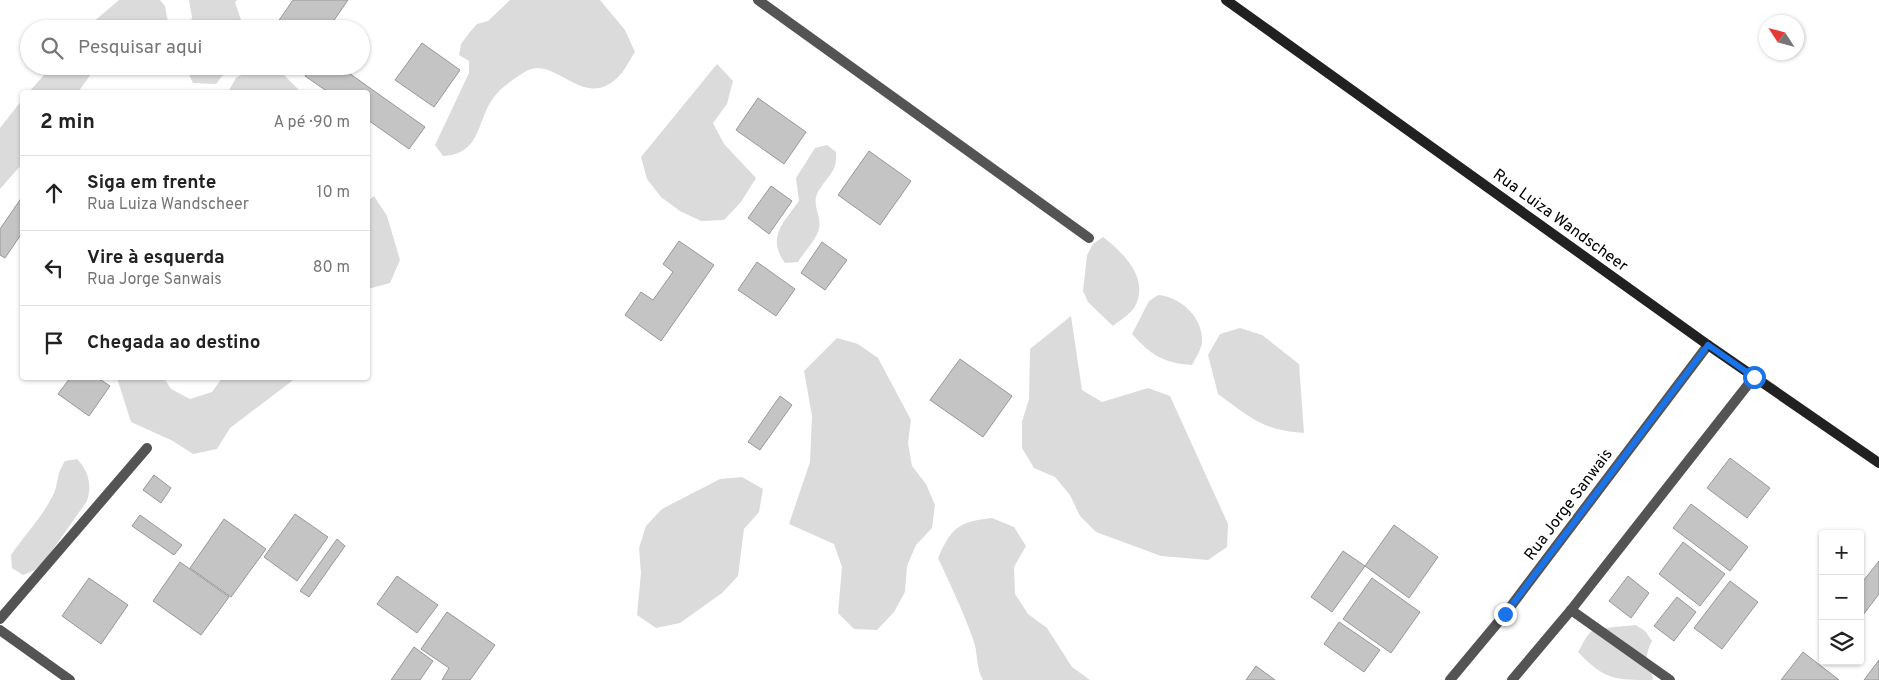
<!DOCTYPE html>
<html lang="pt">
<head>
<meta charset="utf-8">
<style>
	:root { --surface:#fff; --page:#f2f2f2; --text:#222; --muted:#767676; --line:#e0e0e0 }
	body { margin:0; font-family:Overpass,sans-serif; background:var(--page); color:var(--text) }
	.controls { position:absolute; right:15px; bottom:15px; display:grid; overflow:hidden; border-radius:5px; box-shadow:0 1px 4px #0004 }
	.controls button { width:45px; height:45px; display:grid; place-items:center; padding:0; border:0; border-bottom:1px solid var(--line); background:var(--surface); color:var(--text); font:25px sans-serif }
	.compass { position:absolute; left:1759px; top:15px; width:45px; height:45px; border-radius:50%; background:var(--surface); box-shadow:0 1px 4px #0004; rotate:306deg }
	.stop { position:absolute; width:15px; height:15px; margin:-11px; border:4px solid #1a73e8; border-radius:50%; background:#fff }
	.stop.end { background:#1a73e8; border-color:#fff; box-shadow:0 1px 5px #0008 }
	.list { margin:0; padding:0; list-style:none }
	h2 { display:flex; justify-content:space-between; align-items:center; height:65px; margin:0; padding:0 20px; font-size:21px }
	h2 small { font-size:16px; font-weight:400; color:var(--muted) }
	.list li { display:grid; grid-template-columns:32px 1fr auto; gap:15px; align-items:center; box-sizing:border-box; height:75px; padding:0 20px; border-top:1px solid var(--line) }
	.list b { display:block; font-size:19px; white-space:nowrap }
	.list p { margin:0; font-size:16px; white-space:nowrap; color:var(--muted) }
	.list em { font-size:16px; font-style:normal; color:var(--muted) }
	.icon { flex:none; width:28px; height:28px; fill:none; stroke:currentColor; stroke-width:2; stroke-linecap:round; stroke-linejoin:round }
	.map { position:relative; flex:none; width:1879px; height:680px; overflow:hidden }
	.search { position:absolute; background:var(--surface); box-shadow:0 1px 4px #0004; left:20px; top:20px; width:350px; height:55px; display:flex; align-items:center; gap:12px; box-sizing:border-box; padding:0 18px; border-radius:28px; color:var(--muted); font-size:19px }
	.panel { position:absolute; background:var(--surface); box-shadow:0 1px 4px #0004; left:20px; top:90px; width:350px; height:290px; border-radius:5px }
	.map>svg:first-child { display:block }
	.green { fill:#dbdbdb }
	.building { fill:#c4c4c4; stroke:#989898 }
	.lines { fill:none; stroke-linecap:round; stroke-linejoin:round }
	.street { stroke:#545454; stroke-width:10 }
	.secondary { stroke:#212121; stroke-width:10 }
	.route { stroke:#1a73e8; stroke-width:6 }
	.labels { text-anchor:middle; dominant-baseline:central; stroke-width:4.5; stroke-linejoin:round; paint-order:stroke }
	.street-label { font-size:16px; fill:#000; stroke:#fff }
</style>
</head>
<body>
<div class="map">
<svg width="1879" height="680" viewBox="0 0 1879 680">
	<rect width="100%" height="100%" fill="#fff"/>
	<!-- green -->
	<g class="green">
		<polygon points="119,0 160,0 165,6 169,29 85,29"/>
		<polygon points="189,0 237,0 235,2 244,29 189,29 192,17"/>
		<path d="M510,0H600L625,30L635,52C630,59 626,68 621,74C583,116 556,51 523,73C514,79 500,88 494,97C476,121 482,154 443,156L435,145L469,73V61L459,55L461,44L469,33L477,24L488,21Z"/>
		<polygon points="717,64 733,81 727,104 713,123 724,144 756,178 741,202 724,220 701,221 680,211 661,197 647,179 641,157"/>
		<polygon points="52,66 97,66 78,92 29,92"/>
		<polygon points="185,66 230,66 216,84 193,83"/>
		<polygon points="257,66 280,71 298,89 298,92 228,92 236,78"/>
		<polygon points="22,100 22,164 0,189 0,128"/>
		<path d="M827,145L836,152C838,173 826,176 817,194C812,206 822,216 819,229C816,240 804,252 798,262L785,263C766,237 784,222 799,201L796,178L815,148Z"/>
		<polygon points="374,196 387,216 400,260 390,283 368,289 368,201"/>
		<path d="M1103,237C1124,253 1151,280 1134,308C1129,315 1119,321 1113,326L1088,302L1083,291L1087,255L1093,244Z"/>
		<path d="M1158,295C1181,297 1204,318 1202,343C1201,350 1195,359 1192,365C1163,363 1151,355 1132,334L1149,301Z"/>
		<polygon points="1071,316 1082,390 1102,402 1148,388 1170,396 1228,524 1227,547 1208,560 1161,556 1096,532 1080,516 1070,495 1055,477 1034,468 1022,448 1022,422 1029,399 1030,349"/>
		<path d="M1240,328L1262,335L1299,364L1304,433C1262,430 1251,418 1218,394L1208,355L1220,334Z"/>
		<polygon points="837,338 858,344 878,358 911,420 908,443 912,466 926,484 935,505 932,528 916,545 907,566 905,592 894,612 877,630 854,629 838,613 842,567 834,544 789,524 810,462 812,416 804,371"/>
		<polygon points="117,378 164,378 171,389 190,399 212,392 222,378 296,378 230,428 217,449 193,454 173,441 131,422"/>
		<path d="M77,459C89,471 92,486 87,501L44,562L35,570L23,575L12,568L11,555C24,536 42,517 52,497C59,486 55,476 65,461Z"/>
		<polygon points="742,477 763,489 759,512 744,529 738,576 722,593 680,623 656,628 637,615 641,573 639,548 646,526 662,509 720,479"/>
		<path d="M992,518L1014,527L1026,546L1014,567L1015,594L1028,614L1047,628L1072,667L1090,680H983C976,668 978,655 974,642C964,613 951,586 938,558C952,527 958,522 992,518Z"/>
		<path d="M1636,625L1645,631L1652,641C1641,663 1651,661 1653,680C1614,680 1605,680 1578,652C1582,646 1586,635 1592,631C1596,628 1627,626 1636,625Z"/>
	</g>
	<!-- building -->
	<g class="building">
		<polygon points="293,0 348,0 328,29 273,29"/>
		<polygon points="422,43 460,70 434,107 395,80"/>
		<polygon points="312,66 339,66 425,127 409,149 368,120 368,92 328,92 305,76"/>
		<polygon points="758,98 806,132 784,164 736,130"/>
		<polygon points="869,151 911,181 880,225 838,195"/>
		<polygon points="771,186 792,201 769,234 748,218"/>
		<polygon points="22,197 22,233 5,258 0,255 0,229"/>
		<polygon points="679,241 714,265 661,341 625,315 641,292 653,300 673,272 663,264"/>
		<polygon points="822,242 847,260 825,290 801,273"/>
		<polygon points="757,262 795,289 776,316 738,290"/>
		<polygon points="960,359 1012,396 983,437 930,400"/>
		<polygon points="70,378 98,378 110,386 89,416 58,394"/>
		<polygon points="780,396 792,405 760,450 748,442"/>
		<polygon points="1730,458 1770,488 1747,518 1707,488"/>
		<polygon points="154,475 171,488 161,503 143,490"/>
		<polygon points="1691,504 1748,547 1730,571 1673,528"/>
		<polygon points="295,514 328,537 297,581 264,557"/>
		<polygon points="140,515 182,545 174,555 132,526"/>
		<polygon points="224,519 266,549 231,597 190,568"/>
		<polygon points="1394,525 1438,557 1409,598 1365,566"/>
		<polygon points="337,539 345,546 309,597 300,591"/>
		<polygon points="1683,542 1725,574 1700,606 1659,574"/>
		<polygon points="1343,551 1365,566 1332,612 1311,597"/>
		<polygon points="1879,561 1879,594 1860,619 1860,585"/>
		<polygon points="180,562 229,597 201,635 153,601"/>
		<polygon points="397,576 438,605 417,633 377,604"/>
		<polygon points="1628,576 1649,593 1631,618 1609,601"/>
		<polygon points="89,578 128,605 101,644 62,616"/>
		<polygon points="1372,578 1420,612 1391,653 1343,619"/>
		<polygon points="1730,581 1758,602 1722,649 1694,628"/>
		<polygon points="1677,597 1696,612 1674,641 1654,626"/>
		<polygon points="447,612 495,645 470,680 442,680 449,668 421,649"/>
		<polygon points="1339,622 1380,650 1364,672 1324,644"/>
		<polygon points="414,647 433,661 420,680 391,680"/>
		<polygon points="1803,652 1839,680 1781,680"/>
		<polygon points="1879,660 1879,680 1864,680"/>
		<polygon points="1256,666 1275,680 1246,680"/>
	</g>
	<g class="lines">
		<!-- street -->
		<g class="street">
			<polyline points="758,0 1089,238"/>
			<polyline points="1571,610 1670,680"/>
			<polyline points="0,619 147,448"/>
			<polyline points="0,630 70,680"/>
			<polyline points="1450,680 1505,614 1708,345"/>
			<polyline points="1512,680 1571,610 1754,377"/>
		</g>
		<!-- secondary -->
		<polyline class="secondary" points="1226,0 1708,345 1879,463"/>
	</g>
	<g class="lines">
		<!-- route -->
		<polyline class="route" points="1505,614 1708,345 1754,377"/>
	</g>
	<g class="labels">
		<!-- street labels -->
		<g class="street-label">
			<text transform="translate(1560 221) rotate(36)">Rua Luiza Wandscheer</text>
			<text transform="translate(1569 505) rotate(-53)">Rua Jorge Sanwais</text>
		</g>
	</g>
</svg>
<div class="controls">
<button>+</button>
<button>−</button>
<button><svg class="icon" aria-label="layers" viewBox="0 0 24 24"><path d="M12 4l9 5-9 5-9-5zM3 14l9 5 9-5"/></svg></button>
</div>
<svg class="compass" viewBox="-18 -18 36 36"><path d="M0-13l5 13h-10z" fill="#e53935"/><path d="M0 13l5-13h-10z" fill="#767676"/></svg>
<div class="stop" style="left:1754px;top:377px"></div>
<div class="stop end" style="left:1505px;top:614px"></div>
<div class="search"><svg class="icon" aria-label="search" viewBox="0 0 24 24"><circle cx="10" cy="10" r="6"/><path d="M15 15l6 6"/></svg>Pesquisar aqui</div>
<section class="panel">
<h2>2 min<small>A pé · 90 m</small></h2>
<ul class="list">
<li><svg class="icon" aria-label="ahead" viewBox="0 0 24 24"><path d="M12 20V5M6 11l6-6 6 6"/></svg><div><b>Siga em frente</b><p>Rua Luiza Wandscheer</p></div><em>10 m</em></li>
<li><svg class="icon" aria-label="left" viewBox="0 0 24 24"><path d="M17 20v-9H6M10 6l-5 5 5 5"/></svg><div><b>Vire à esquerda</b><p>Rua Jorge Sanwais</p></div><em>80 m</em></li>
<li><svg class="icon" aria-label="arrive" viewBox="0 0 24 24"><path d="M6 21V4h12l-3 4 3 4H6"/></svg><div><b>Chegada ao destino</b></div></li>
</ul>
</section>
</div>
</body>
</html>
